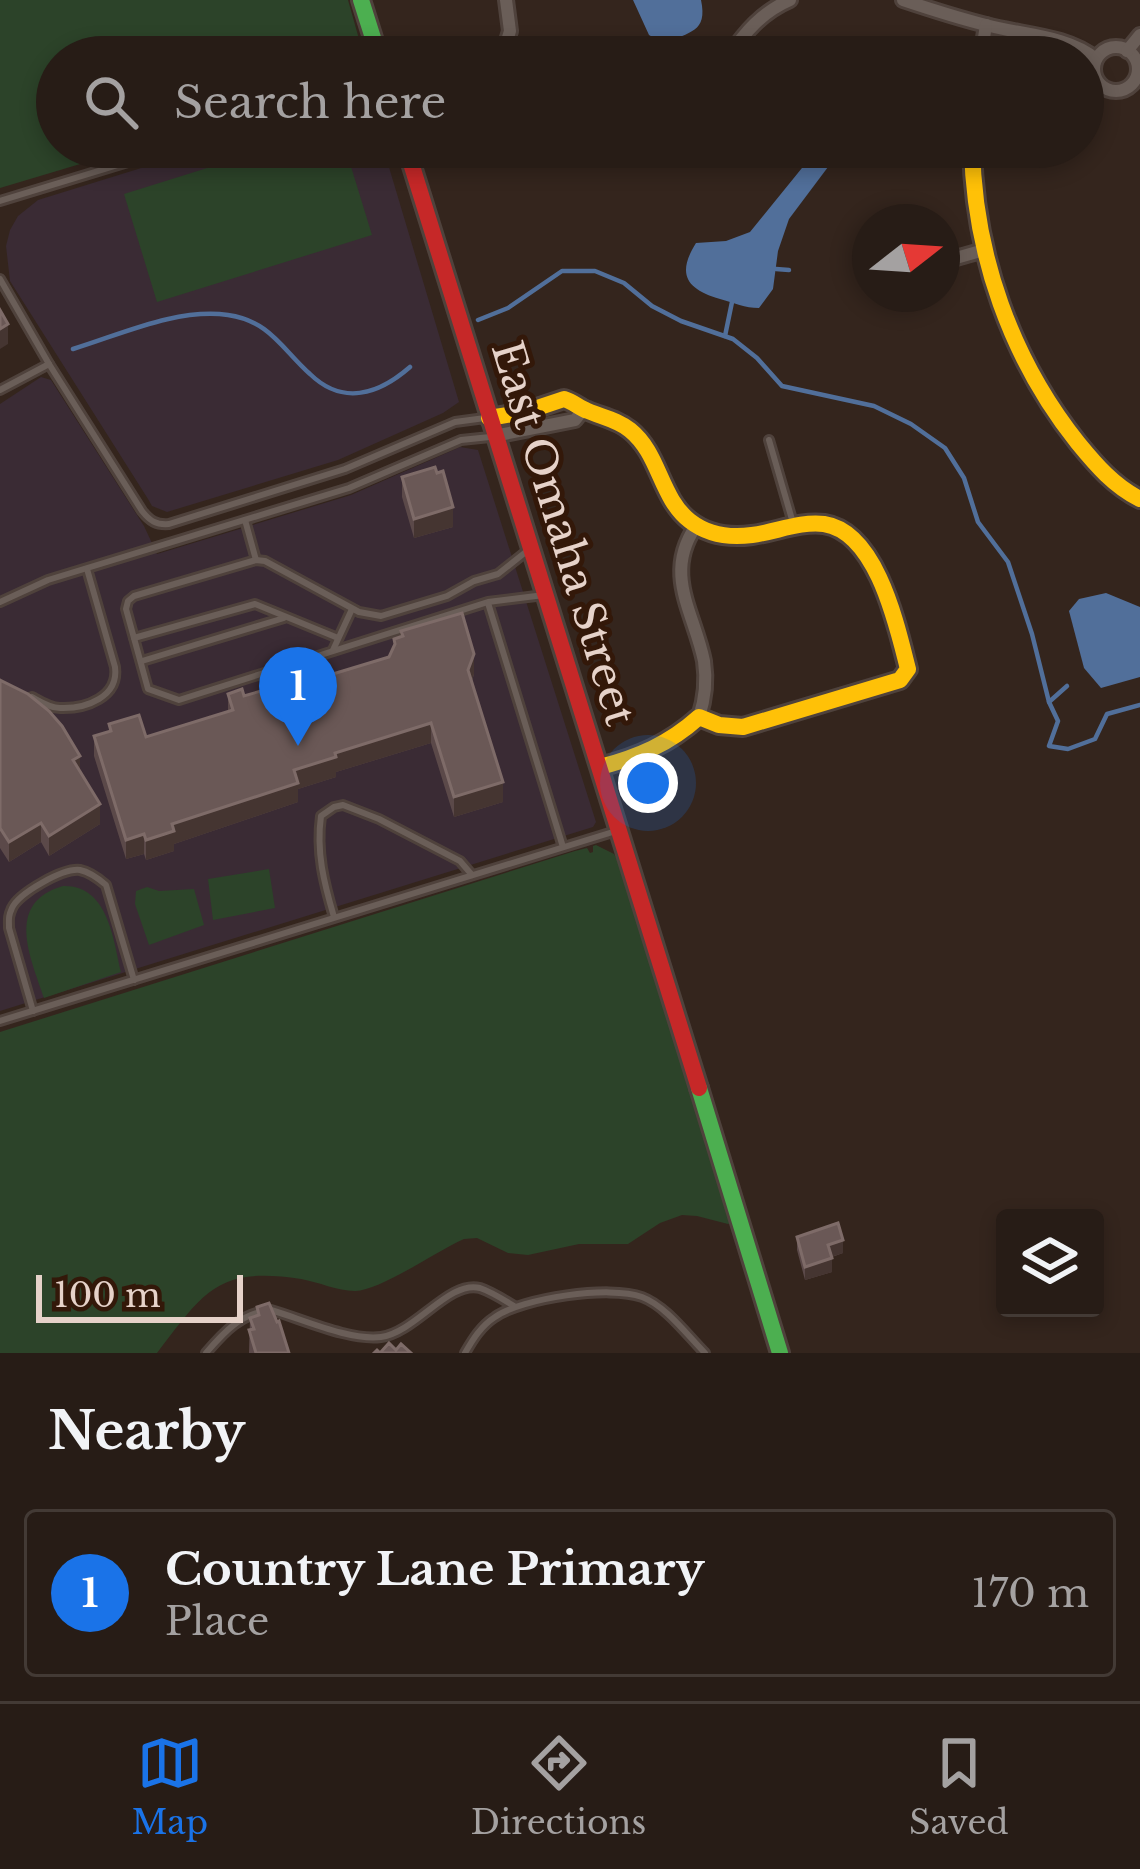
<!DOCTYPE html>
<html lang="en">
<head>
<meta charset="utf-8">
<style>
	:root { --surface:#271c16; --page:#2f251f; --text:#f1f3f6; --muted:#a4a1a1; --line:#433a35; --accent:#1a73e8 }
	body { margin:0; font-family:"Libre Baskerville",serif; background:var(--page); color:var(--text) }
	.controls { position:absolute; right:36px; bottom:36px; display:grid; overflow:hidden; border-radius:12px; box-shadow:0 6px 18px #0003 }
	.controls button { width:108px; height:108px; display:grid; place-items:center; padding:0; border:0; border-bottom:3px solid var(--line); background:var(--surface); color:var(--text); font:60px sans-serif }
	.compass { position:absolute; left:852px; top:204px; width:108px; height:108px; border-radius:50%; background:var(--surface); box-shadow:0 6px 18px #0003; rotate:73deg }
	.scale { position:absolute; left:36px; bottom:30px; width:207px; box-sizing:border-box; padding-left:12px; border:6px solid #e6d2c9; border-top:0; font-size:33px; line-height:42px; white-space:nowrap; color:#e6d2c9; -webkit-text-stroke:9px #331809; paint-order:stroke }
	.you { position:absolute; left:648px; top:783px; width:42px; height:42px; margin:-30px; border:9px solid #fff; border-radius:50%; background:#1a73e8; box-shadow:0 0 0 18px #1a73e833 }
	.badge { display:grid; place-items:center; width:78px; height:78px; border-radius:50%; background:var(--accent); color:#fff; font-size:39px; font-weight:700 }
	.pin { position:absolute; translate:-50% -99px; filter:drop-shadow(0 3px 6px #0008) }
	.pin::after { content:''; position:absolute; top:63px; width:42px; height:36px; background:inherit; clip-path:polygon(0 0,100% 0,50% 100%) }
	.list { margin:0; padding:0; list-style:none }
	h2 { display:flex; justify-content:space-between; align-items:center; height:156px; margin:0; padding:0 48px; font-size:51px }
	h2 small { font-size:39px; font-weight:400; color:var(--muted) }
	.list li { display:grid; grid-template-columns:78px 1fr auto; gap:36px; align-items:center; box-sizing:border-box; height:168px; margin:0 24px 24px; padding:0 24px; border:3px solid var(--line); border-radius:12px }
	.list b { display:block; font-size:45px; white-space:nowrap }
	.list p { margin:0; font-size:39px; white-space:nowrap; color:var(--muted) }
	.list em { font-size:39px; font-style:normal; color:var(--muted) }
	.icon { flex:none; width:66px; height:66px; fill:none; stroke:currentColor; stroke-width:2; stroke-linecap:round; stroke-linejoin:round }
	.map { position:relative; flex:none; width:1140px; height:1353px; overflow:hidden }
	.search { position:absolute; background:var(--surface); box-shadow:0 6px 18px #0003; left:36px; right:36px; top:36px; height:132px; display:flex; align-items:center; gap:30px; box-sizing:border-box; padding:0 42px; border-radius:66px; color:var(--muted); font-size:45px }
	.sheet { height:348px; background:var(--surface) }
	nav { display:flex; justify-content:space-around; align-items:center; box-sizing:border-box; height:168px; border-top:3px solid var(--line); background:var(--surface); font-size:33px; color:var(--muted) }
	nav a { display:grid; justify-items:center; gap:6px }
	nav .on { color:var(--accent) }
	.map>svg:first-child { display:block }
	.education { fill:#3a2b34 }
	.green { fill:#2c4329 }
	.water { fill:#516f9a }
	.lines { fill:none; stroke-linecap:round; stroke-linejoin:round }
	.stream { stroke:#516f9a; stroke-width:4.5 }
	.lane-casing { stroke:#4f423c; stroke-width:12 }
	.street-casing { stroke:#4f423c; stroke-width:18 }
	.fast-casing { stroke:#4f423c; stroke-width:22 }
	.slow-casing { stroke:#4f423c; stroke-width:22 }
	.jam-casing { stroke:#4f423c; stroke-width:22 }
	.lane { stroke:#6a5e58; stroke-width:6 }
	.street { stroke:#6a5e58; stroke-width:12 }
	.fast { stroke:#4caf50; stroke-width:16 }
	.slow { stroke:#ffc107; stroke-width:16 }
	.jam { stroke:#c62828; stroke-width:16 }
	.wall { fill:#5b4949 }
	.shaded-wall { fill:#453531 }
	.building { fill:#6a5856; stroke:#7e6b68; stroke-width:3 }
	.labels { text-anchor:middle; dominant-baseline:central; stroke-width:10; stroke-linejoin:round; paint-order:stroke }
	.street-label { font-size:42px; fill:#e6d2c9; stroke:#331809 }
</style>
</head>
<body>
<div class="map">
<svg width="1140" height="1353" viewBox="0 0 1140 1353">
	<rect width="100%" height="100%" fill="#34251d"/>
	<!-- education -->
	<g class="education">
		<polygon points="209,147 383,147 459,402 443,413 338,460 167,512 152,506 148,499 10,281 6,246 10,230 18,216 38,200"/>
		<polygon points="41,377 51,380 144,526 157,554 351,495 460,447 478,450 596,822 593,827 0,1011 0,404"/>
	</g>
	<!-- green -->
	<g class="green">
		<polygon points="0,0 348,0 359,39 349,47 348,57 57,57 57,147 137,147 0,188"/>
		<polygon points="274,147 345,147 372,235 157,302 124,194"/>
		<path d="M596,845L614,854L625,870L734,1223L728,1224L697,1216L682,1215L660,1223L628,1244H579L528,1255L508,1253L477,1238L464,1239C436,1251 382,1290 355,1291C337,1291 319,1282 301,1279C217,1266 204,1292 157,1353H0V1032L575,851L587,848L590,853L593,852V846Z"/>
		<polygon points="269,869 275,908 213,920 208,879"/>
		<path d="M63,886C108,885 113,938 121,972L44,998C31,958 4,903 63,886Z"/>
		<polygon points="147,887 159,891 194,889 204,925 149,945 135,904 136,891"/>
	</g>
	<!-- water -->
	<g class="water">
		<path d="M633,0H701C708,33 689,31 665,44L649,35Z"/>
		<path d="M819,147H843L789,219L778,251L773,289L759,308C745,308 734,303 720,299C687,289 676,275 696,243L726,241L750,232Z"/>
		<polygon points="1106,593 1140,607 1140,677 1101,688 1084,668 1069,611 1079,599"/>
	</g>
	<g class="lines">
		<!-- stream -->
		<g class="stream">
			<polyline points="668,42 687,57"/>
			<polyline points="776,269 789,270"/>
			<polyline points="478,320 508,308 562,271 595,271 624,283 652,306 681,321 733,339 757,358 782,386 874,406 911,424 945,448 964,478 978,522 1008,562 1032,634 1049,702 1058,721 1049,746 1068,749 1095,739 1107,714 1140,705"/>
			<polyline points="725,336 732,302"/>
			<path d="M73,349C122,334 177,308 228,315C270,321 282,349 310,374C343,406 379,394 410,367"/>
			<polyline points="1049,702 1067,686"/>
		</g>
		<!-- lane casing -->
		<g class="lane-casing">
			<g id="lane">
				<polyline points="0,201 177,147"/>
				<path d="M0,279L49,364L142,511C150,521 156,525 169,524L345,469L455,422L485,418"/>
				<polyline points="0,390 49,364"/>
				<polyline points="769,440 793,523"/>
				<polyline points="245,520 256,560"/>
				<polyline points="527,551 498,574 474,581 447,596 381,616 359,612 265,561 256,560 134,596 128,601 126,609 148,689 179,700 488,602 544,595"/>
				<polyline points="0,602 48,580 349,488 461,440 490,437"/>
				<polyline points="488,603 563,847"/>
				<polyline points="134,638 255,604 338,638"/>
				<polyline points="333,650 352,609"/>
				<polyline points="142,661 284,618"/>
				<path d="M32,697C41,702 50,708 60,708C86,709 119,697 115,667L87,569"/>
				<path d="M334,917C324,883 316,852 321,816L334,807L343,805L379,819L460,861L472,875"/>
				<path d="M33,1011L9,928C9,919 8,917 12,908C19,893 63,868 80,870C90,872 99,879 106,885L134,980"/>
				<polyline points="0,1021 616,831"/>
				<path d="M206,1353C224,1332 241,1313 271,1310C302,1319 350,1341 381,1337C416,1332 449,1280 480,1288C492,1292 504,1300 514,1306"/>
				<path d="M465,1353C473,1339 481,1326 495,1317C522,1298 610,1285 642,1297C666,1306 687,1335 705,1353"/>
			</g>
		</g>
		<!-- street casing -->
		<g class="street-casing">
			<g id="street">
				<path d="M903,0C930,9 958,18 986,25C1022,35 1067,35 1096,59"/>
				<circle cx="1116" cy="69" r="22"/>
				<polyline points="1127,51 1140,35"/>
				<polyline points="502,57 510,31 506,0"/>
				<path d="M728,57C745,32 762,12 790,0"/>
				<polyline points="981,57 986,25"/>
				<polyline points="942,262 984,250"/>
				<polyline points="494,436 575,420 583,410"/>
				<path d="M696,526C663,574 694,612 704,661C707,681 705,699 699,717"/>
			</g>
		</g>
		<!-- fast casing -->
		<g class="fast-casing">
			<g id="fast">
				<polyline points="361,0 379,57"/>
				<polyline points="699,1088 780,1353"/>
			</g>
		</g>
		<!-- slow casing -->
		<g class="slow-casing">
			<g id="slow">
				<path d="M972,147C974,254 1011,359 1078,443C1096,465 1114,486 1140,499"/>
				<path d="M489,418L525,412L564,399C574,402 579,408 588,411C602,417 618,420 630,430C660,454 660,498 690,521C708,535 730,538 752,535C776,532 800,521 824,524C877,532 897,626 908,669L900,680L743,727L719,725L699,717C669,744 638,757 600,767"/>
			</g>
		</g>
		<!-- jam casing -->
		<g class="jam-casing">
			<polyline id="jam" points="406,147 699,1088"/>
		</g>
		<!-- lane -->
		<use href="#lane" class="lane"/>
		<!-- street -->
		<use href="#street" class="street"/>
		<!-- fast -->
		<use href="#fast" class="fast"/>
		<!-- slow -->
		<use href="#slow" class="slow"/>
		<!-- jam -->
		<use href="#jam" class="jam"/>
	</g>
	<!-- wall -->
	<g class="wall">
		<polygon points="402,477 453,527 414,538 402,497"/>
		<polygon points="401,631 474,674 472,681 503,802 454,817 431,743 336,772 336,777 298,789 298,802 174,844 174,851 146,860 144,854 126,859 94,756 94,736 109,731 109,724 146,737 228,711 228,694 244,696 313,680 389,657 394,648 394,639 401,637"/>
		<polygon points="0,680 80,773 100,824 49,856 41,842 9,862 0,848"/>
		<polygon points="797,1237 843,1253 832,1257 832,1272 805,1280 797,1250"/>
		<polygon points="257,1307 289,1353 249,1353 250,1318 257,1315"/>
	</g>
	<!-- shaded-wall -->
	<g class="shaded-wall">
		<polygon points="8,324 8,344 0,349 0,329"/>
		<polygon points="453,507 453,527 414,538 414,519"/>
		<polygon points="474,654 474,674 468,690 468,670"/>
		<polygon points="431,723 431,743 336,772 336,777 298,789 298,802 174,844 174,851 146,860 146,840 172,824 335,753"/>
		<polygon points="80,756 80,775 73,760"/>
		<polygon points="503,782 503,802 454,817 454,797"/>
		<polygon points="100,804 100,824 49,856 49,836"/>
		<polygon points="41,823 41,842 9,862 9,842"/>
		<polygon points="144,834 144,854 126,859 126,840"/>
		<polygon points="843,1240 843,1253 828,1258 828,1245"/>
		<polygon points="832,1258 832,1272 805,1280 805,1267"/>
	</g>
	<!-- building -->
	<g class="building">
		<polygon points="0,310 8,324 0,329"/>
		<polygon points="435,467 437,473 443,471 453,507 414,519 402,477"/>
		<polygon points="462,613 474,654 468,670 503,782 454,797 431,723 335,753 336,757 294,770 298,783 172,824 174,831 146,840 144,834 126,840 94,736 111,731 109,724 139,715 146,737 233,710 228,694 242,689 244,696 312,676 313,680 389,657 395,644 394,639 403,636 401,631"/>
		<polygon points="0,680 28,694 49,711 62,726 80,756 73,760 100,804 49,836 41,823 9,842 0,828"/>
		<polygon points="838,1223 843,1240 828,1245 832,1258 805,1267 797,1237"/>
		<polygon points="269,1303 277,1322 279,1321 289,1353 256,1353 249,1330 254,1329 250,1318 259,1315 257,1307"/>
		<polygon points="389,1343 396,1350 401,1344 411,1353 374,1353 377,1350 380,1353"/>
	</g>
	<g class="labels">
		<!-- street labels -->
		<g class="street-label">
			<text transform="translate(564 533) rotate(73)">East Omaha Street</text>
		</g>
	</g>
</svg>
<div class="controls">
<button><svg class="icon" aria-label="layers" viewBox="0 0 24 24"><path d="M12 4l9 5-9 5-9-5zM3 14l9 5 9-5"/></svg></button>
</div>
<svg class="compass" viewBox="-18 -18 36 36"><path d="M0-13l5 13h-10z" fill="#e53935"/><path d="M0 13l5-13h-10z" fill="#a4a1a1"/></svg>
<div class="scale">100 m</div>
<div class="you"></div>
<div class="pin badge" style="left:298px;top:746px">1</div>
<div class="search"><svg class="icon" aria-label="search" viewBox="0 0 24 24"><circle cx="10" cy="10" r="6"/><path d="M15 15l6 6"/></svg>Search here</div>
</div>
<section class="sheet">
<h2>Nearby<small></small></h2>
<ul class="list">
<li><span class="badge">1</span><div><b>Country Lane Primary</b><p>Place</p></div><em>170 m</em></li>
</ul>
</section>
<nav>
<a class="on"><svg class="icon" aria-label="map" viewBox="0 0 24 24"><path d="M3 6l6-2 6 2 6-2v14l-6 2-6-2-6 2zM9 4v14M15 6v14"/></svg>Map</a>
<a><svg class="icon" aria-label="directions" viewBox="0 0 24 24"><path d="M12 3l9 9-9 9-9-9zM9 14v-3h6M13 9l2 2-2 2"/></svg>Directions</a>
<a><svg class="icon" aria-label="saved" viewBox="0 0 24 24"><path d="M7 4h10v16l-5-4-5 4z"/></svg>Saved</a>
</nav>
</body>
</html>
